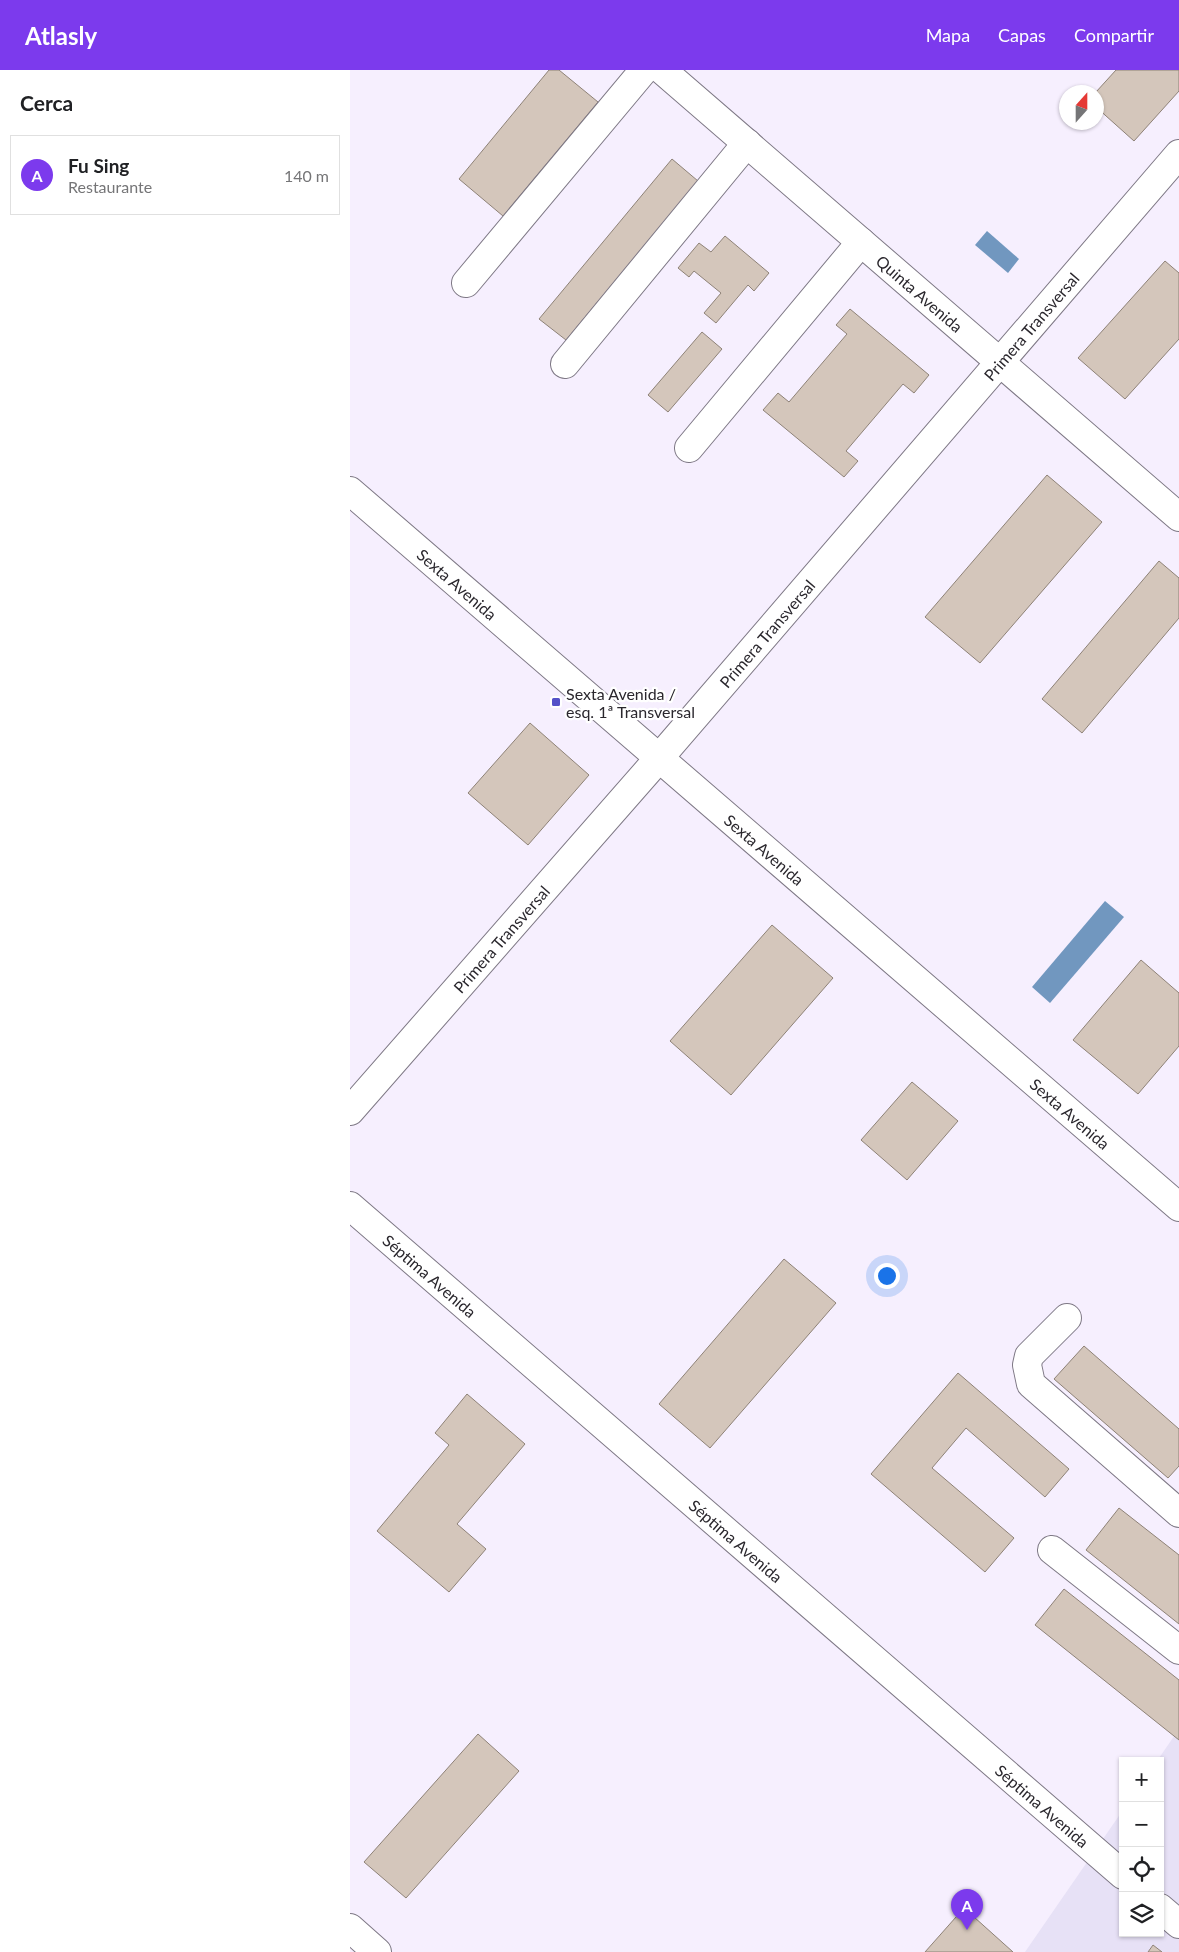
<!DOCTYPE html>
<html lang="es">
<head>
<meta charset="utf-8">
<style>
	:root { --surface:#fff; --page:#f6f6f6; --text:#202124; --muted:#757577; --line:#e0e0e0; --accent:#7c3aed }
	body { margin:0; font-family:Lato,sans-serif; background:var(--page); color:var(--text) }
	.controls { position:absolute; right:15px; bottom:15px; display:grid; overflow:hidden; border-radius:0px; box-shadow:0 1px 4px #0004 }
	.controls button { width:45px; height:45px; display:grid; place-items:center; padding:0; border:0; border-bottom:1px solid var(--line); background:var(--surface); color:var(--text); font:25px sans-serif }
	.compass { position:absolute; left:709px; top:15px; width:45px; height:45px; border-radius:50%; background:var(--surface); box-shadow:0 1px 4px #0004; rotate:21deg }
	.you { position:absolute; left:536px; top:1205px; width:18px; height:18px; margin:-12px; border:4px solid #fff; border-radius:50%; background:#1a73e8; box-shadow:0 0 0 8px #1a73e833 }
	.badge { display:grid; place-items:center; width:32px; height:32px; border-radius:50%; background:var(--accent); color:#fff; font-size:16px; font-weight:700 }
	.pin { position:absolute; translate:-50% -41px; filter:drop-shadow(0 1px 2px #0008) }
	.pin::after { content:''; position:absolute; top:26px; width:18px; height:15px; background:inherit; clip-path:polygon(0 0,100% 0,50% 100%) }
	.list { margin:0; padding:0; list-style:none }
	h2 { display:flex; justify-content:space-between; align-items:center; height:65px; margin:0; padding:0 20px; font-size:21px }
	h2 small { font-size:16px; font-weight:400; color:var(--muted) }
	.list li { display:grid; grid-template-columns:32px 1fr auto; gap:15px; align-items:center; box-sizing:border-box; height:80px; margin:0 10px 10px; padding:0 10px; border:1px solid var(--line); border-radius:0px }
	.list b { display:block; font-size:19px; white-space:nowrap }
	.list p { margin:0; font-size:16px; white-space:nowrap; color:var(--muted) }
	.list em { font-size:16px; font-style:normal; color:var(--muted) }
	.icon { flex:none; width:28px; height:28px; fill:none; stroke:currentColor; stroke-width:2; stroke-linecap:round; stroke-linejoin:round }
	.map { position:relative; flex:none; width:829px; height:1882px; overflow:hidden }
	header { display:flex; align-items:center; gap:30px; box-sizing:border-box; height:70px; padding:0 25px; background:var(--accent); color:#fff }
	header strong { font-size:24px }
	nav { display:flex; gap:28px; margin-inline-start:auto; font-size:18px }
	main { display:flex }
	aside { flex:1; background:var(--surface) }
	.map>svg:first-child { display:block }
	.commercial { fill:#e7e1f6 }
	.water { fill:#7197bf }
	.building { fill:#d4c6bb; stroke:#8e8277 }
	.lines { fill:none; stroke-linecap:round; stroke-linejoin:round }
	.minor-casing { stroke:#7e7885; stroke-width:30 }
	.minor { stroke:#fff; stroke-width:28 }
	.poi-dot { fill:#5451c8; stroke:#fff; stroke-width:2 }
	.labels { text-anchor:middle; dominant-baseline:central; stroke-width:4.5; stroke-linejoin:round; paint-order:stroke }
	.street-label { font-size:16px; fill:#2a272d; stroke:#fff }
	.poi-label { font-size:16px; fill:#2a272d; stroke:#fff; text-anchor:start }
</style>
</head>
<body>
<header>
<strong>Atlasly</strong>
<nav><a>Mapa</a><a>Capas</a><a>Compartir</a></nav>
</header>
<main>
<aside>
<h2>Cerca<small></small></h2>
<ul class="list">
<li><span class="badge">A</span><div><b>Fu Sing</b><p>Restaurante</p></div><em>140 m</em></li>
</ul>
</aside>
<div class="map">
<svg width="829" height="1882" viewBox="0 0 829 1882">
	<rect width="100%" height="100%" fill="#f6effe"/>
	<!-- commercial -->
	<polygon class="commercial" points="829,1659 829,1882 675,1882 773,1740 773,1863 810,1863 810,1691 807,1691"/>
	<!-- water -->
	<g class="water">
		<polygon points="637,161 669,189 658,203 625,175"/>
		<polygon points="755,831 774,847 700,933 682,917"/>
	</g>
	<!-- building -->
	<g class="building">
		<polygon points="199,0 209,0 248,32 153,146 109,109"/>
		<polygon points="766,0 829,0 829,21 784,71 746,37 746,22"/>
		<polygon points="322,89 348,111 216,270 189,249"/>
		<polygon points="375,166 419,203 404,221 398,215 366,253 354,243 371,223 344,201 339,207 328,198 349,173 361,182"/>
		<polygon points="815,191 829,203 829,269 775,329 728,288"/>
		<polygon points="500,239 579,305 564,323 553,314 496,381 508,391 494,407 413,340 428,323 439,332 497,264 486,255"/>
		<polygon points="352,262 372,279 318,342 298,325"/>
		<polygon points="697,405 752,452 630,593 575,547"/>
		<polygon points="809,491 829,508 829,548 732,663 692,629"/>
		<polygon points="180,653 239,705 178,775 118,723"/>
		<polygon points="422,855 483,908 381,1025 320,971"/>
		<polygon points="791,890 829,923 829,976 788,1024 723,970"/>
		<polygon points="562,1012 608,1051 557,1110 511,1070"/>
		<polygon points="434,1189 486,1233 360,1378 309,1334"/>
		<polygon points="734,1276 829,1359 829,1396 818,1408 704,1309"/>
		<polygon points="608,1303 719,1399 695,1427 616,1358 582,1398 664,1468 635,1502 521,1404"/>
		<polygon points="117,1324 175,1374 107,1454 136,1479 99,1522 27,1461 99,1375 85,1363"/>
		<polygon points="769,1438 829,1485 829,1554 736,1480"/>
		<polygon points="714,1519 829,1610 829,1670 685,1555"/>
		<polygon points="128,1664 169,1701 56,1828 14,1792"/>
		<polygon points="614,1838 663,1882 575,1882"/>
		<polygon points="803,1875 812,1882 798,1882"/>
	</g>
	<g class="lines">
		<!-- minor casing -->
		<g class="minor-casing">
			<g id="minor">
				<path id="s1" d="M312,0L829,447"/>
				<polyline points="116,213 294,0"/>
				<polyline points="215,294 397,73"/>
				<polyline points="339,378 511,172"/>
				<path id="s2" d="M0,421L829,1137"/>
				<path id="s3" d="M0,1041L310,687L829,84"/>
				<path id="s4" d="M0,1136L773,1805"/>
				<polyline points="717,1248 679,1286 677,1295 681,1314 829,1443"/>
				<polyline points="702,1480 829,1580"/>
				<polyline points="810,1838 829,1854"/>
				<polyline points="0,1858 27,1882"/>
			</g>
		</g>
		<!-- minor -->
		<use href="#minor" class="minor"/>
	</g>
	<!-- markers -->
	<rect class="poi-dot" x="201" y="627" width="10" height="10" rx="2.5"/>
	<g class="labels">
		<!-- street labels -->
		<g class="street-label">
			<text stroke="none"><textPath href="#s1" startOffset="341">Quinta Avenida</textPath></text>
			<text stroke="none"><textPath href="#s3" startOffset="1039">Primera Transversal</textPath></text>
			<text stroke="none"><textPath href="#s2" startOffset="142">Sexta Avenida</textPath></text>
			<text stroke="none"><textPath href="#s3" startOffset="634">Primera Transversal</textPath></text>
			<text stroke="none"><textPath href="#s2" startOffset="548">Sexta Avenida</textPath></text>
			<text stroke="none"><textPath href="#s3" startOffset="229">Primera Transversal</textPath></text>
			<text stroke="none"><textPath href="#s2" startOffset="952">Sexta Avenida</textPath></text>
			<text stroke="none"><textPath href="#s4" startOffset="106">Séptima Avenida</textPath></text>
			<text stroke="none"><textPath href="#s4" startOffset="511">Séptima Avenida</textPath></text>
			<text stroke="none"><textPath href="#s4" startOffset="916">Séptima Avenida</textPath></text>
		</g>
		<!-- poi labels -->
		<g class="poi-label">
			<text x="216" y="623">Sexta Avenida /<tspan x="216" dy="18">esq. 1ª Transversal</tspan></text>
		</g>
	</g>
</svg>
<div class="controls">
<button>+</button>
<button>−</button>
<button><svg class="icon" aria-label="locate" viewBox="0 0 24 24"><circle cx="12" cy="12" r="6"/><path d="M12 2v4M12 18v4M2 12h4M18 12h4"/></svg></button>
<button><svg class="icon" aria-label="layers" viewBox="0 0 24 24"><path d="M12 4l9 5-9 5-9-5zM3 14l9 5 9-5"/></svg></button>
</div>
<svg class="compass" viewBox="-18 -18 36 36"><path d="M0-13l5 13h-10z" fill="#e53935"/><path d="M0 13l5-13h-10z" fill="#757577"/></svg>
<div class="you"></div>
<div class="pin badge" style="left:617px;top:1860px">A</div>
</div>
</main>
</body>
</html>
